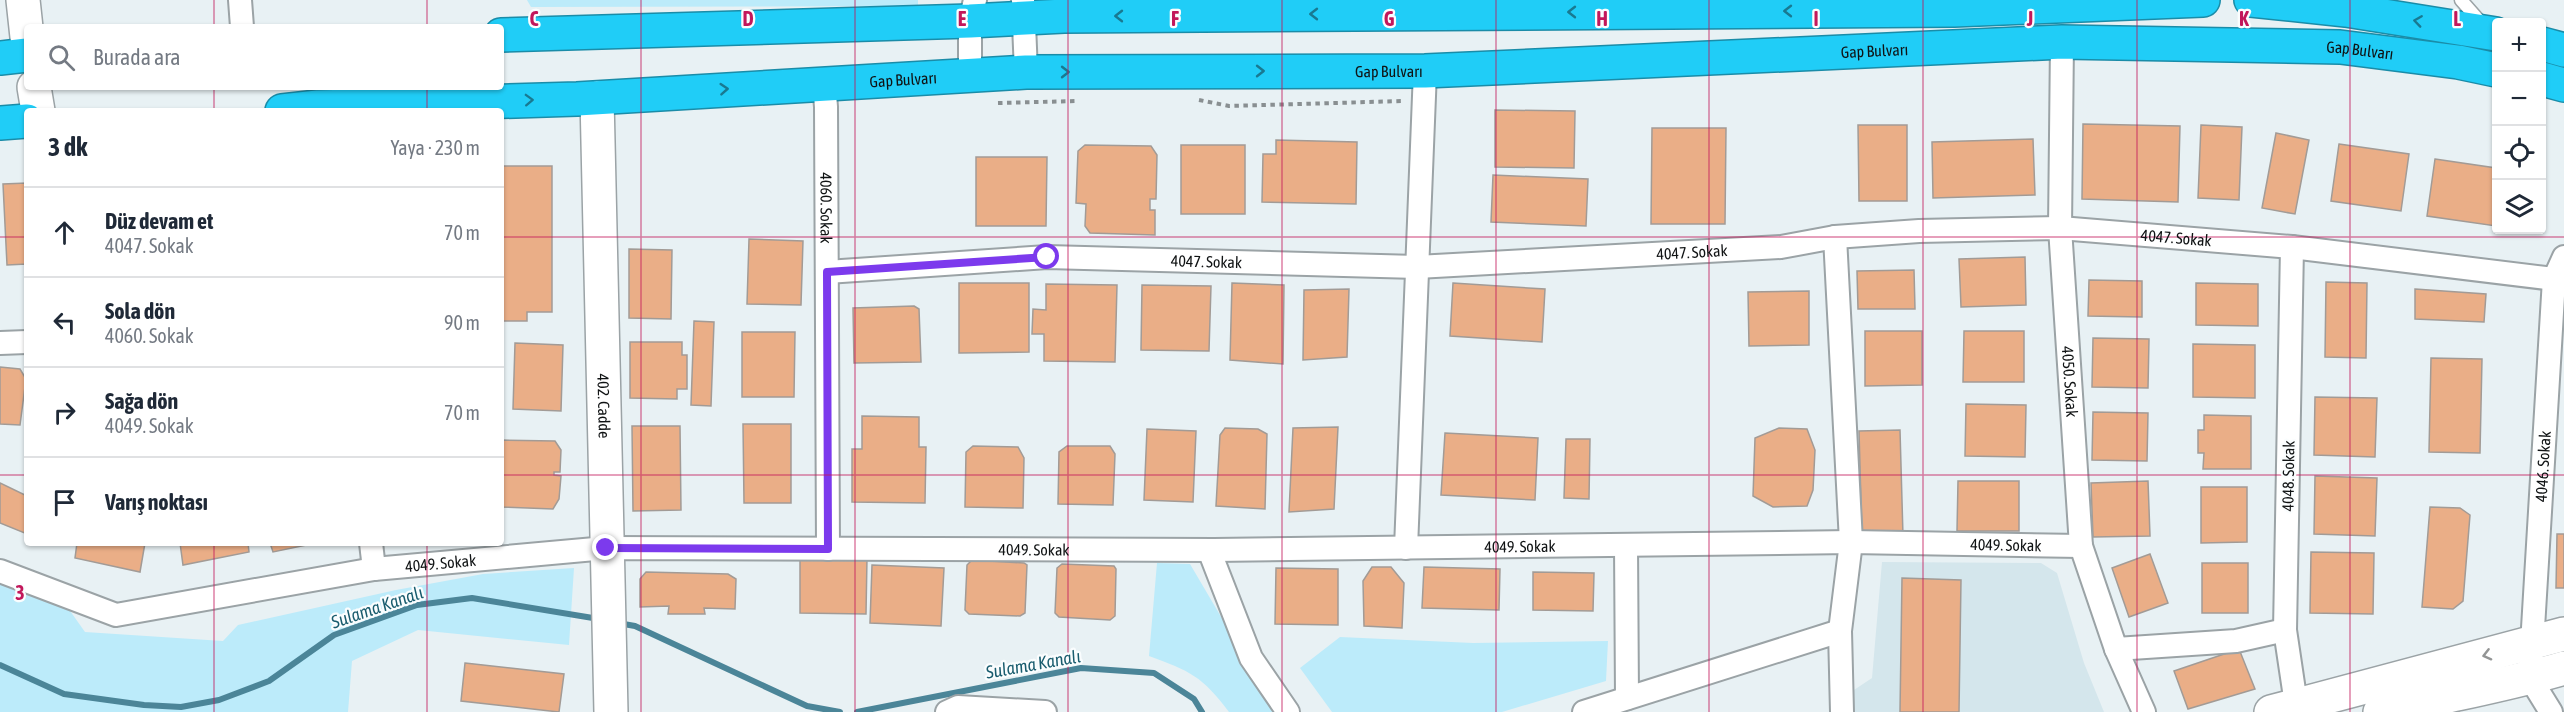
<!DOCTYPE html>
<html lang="tr">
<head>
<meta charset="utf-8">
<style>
	:root { --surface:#fff; --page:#f6f6f7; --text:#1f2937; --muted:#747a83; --line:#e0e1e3 }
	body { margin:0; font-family:"Asap Condensed",sans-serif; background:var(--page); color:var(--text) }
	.controls { position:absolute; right:18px; top:18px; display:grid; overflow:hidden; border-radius:6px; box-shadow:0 2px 4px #0004 }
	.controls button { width:54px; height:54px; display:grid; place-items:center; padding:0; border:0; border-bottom:2px solid var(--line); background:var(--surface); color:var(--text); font:30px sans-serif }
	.stop { position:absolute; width:18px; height:18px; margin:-14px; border:4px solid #7c3aed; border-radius:50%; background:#fff }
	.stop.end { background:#7c3aed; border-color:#fff; box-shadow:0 2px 6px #0008 }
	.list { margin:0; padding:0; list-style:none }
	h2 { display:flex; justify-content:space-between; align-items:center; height:78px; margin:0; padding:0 24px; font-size:26px }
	h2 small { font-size:20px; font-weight:400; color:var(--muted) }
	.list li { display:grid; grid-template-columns:39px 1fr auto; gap:18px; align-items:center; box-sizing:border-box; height:90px; padding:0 24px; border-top:2px solid var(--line) }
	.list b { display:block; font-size:22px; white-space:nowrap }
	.list p { margin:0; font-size:20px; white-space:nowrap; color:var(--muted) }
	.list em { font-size:20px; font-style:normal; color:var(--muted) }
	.icon { flex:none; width:33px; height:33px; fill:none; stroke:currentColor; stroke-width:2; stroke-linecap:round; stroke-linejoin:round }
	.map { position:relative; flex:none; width:2564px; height:712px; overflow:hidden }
	.search { position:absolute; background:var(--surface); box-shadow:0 2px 4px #0004; left:24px; top:24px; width:480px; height:66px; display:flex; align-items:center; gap:15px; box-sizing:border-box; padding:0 21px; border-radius:6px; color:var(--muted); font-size:22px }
	.panel { position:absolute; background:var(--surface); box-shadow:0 2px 4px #0004; left:24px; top:108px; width:480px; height:438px; border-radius:6px }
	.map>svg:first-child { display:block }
	.built { fill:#d4e6ec }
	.green { fill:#bcebfa }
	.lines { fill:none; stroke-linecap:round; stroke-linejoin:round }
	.stream { stroke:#4b8598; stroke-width:6 }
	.building { fill:#eaae87; stroke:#a29b96; stroke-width:1.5 }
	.lane-casing { stroke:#9ba3a6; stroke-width:15 }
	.street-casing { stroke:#9ba3a6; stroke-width:26 }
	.secondary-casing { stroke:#9ba3a6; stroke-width:36 }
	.highway-casing { stroke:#1a8ca8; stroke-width:36 }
	.path { stroke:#898f91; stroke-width:4; stroke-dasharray:4.5 4.5; stroke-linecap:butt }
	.lane { stroke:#fff; stroke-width:12 }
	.street { stroke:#fff; stroke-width:22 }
	.secondary { stroke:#fff; stroke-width:33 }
	.highway { stroke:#20cdf7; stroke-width:33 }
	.oneway { stroke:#197991 }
	.oneway2 { stroke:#939595 }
	.route { stroke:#7c3aed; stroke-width:8 }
	.grid { fill:none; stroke:#c2185b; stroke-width:1.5; stroke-opacity:0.55 }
	.labels { text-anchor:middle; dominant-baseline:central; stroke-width:4.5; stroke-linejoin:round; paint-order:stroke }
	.street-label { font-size:16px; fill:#101314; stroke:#fafdfe }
	.water-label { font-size:18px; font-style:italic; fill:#195c6e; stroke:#fafdfe }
	.grid-label { font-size:20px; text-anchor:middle; font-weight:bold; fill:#c2185b; stroke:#fafdfe; stroke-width:4.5; stroke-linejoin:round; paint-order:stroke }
</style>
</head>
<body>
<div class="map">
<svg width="2564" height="712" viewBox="0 0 2564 712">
	<rect width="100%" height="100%" fill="#e8f1f4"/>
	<!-- built -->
	<polygon class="built" points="1882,562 2041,563 2057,573 2084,663 2104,712 1854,712 1854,690 1872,678"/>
	<!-- green -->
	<g class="green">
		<polygon points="527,0 918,0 918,6 531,7"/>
		<path d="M1157,563L1190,564L1277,712H1229C1202,676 1190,671 1149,656Z"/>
		<polygon points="574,568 569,645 418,630 352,661 348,712 0,712 0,583 68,608 85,632 223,641 238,625 396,590 483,574"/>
		<polygon points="1340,637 1473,643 1608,641 1606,681 1502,712 1332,712 1300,668"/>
	</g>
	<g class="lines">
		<!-- stream -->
		<g class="stream">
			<polyline points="618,623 635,626 807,706 840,712"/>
			<polyline points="0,665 64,694 144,705 181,707 219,700 269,681 334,635 417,605 472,598 599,619"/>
			<polyline points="857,712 1081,668 1154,673 1194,699 1202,712"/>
		</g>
	</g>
	<!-- building -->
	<g class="building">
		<polygon points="1495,110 1575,111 1574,168 1495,167"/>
		<polygon points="2083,124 2180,126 2178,202 2082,199"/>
		<polygon points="1858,125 1907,125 1907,201 1859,201"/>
		<polygon points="2201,125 2242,127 2239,200 2198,198"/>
		<polygon points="1652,128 1726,128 1725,224 1651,224"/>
		<polygon points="2276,133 2309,140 2295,214 2262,208"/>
		<polygon points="2033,139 2035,195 1933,198 1932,142"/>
		<polygon points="1276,140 1357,142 1356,204 1262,202 1263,154 1276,154"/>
		<polygon points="2339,144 2409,154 2401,211 2331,201"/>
		<polygon points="1085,145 1151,146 1157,155 1156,199 1150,199 1150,210 1155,210 1155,235 1090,233 1085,226 1086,204 1076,203 1078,151"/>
		<rect x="1181" y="145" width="64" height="69"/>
		<polygon points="976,157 1047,157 1046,226 976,226"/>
		<polygon points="2435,159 2496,168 2496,226 2427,216"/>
		<polygon points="501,166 552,166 552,312 527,312 527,321 501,321"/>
		<polygon points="1493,175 1588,179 1586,226 1491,222"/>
		<polygon points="27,183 27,264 7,265 3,184"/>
		<polygon points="749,239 803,241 801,305 747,304"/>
		<polygon points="629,249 672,250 671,319 629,318"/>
		<polygon points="2025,257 2026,305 1961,307 1959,259"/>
		<polygon points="1914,270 1915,309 1858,309 1857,271"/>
		<polygon points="2089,280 2142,281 2142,317 2088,316"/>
		<polygon points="2326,282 2367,283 2366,358 2325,357"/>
		<polygon points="959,283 1029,283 1029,352 959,353"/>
		<polygon points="1232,283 1284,285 1283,364 1230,360"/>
		<polygon points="1453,283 1545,289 1542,342 1450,336"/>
		<polygon points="2196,283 2258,284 2258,326 2196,325"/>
		<polygon points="1046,284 1117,285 1115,362 1044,361 1044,334 1032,334 1033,309 1046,310"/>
		<polygon points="1142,285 1211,286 1209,351 1141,350"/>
		<polygon points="1349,289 1347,357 1303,360 1304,290"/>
		<polygon points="2415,289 2486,294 2484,322 2415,319"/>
		<polygon points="1809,291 1809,345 1749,346 1748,292"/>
		<polygon points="914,306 919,309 921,362 854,363 853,308"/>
		<polygon points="694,321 714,322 711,406 691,405"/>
		<polygon points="1865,331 1922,331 1922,385 1865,386"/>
		<polygon points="1964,331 2024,331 2024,382 1963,382"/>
		<polygon points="742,332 795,332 794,397 742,397"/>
		<polygon points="2093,338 2149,339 2148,388 2092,387"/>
		<polygon points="630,342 682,342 682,355 687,355 687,389 677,389 677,399 630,398"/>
		<polygon points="515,343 563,345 561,411 513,409"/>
		<polygon points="2193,344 2255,345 2255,398 2193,397"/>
		<polygon points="2431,358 2482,359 2480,453 2429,452"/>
		<polygon points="0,367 20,369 26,379 20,425 0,424"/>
		<polygon points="2315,397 2377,398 2375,457 2314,455"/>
		<polygon points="1966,404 2026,405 2025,457 1965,456"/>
		<polygon points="2093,412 2148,413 2147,461 2092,460"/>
		<polygon points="2204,415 2251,416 2251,469 2203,469 2204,453 2198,453 2198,430 2204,430"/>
		<polygon points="862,416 919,417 919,447 926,447 925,503 852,502 852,449 862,449"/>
		<polygon points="743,424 791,424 791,503 744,503"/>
		<polygon points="632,426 680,426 681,510 633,511"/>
		<polygon points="1338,427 1334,509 1289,512 1293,428"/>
		<polygon points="1225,428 1258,429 1267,434 1265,509 1216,506 1220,435"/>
		<polygon points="1779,428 1807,429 1815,450 1813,490 1807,506 1773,507 1753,496 1755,438"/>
		<polygon points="1147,429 1196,431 1193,502 1144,500"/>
		<polygon points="1900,430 1903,536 1862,538 1859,431"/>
		<polygon points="1445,433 1538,438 1535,500 1441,495"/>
		<polygon points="1566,439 1590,439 1589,499 1564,498"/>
		<polygon points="501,440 555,441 561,450 560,472 554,472 554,475 561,476 559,499 553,509 501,507"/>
		<polygon points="973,446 1018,447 1024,458 1023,508 965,507 966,452"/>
		<polygon points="1067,446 1110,446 1115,454 1113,505 1058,504 1059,452"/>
		<polygon points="2315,476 2377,478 2375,536 2314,534"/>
		<polygon points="1958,481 2019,481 2019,531 1957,531"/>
		<polygon points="2148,481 2150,536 2093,537 2091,483"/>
		<polygon points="0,483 27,496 27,534 0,523"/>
		<polygon points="2201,487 2247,487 2247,542 2201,543"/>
		<polygon points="2430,507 2460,508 2470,515 2463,601 2453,609 2422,607"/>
		<polygon points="2557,534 2564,534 2564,588 2556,588"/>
		<polygon points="77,543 145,543 140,572 75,558"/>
		<polygon points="180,543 248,543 249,552 183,565"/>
		<polygon points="270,543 316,543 273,552"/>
		<polygon points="2311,552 2374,553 2373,614 2310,613"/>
		<polygon points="2150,554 2168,603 2129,617 2112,568"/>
		<polygon points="867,558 866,614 800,613 800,559"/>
		<polygon points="972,560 1024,563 1027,565 1025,613 1020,616 969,614 965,610 967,565"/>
		<rect x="2202" y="563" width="46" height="50"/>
		<polygon points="1062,564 1114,566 1116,569 1115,616 1110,620 1059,617 1055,613 1057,568"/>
		<polygon points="872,565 944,568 941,626 870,623"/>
		<polygon points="1372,567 1391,567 1404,583 1402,628 1364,626 1363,581"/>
		<polygon points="1424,567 1500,569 1499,610 1422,608"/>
		<polygon points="1276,568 1338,569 1338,625 1275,624"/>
		<polygon points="646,572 728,574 736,579 735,609 704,608 705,614 668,614 669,606 640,607 640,579"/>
		<polygon points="1533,572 1594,573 1593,611 1533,610"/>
		<polygon points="1902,578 1961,580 1959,712 1900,712"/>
		<polygon points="2239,649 2255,689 2188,709 2174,671"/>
		<polygon points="465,663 564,674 559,712 461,701"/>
	</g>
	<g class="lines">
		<!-- lane casing -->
		<g class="lane-casing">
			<polyline id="lane" points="2461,0 2483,25"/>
		</g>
		<!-- street casing -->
		<g class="street-casing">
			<g id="street">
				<polyline points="240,0 242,27"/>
				<polyline points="1023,0 1026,72"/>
				<path id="s1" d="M2062,42L2060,228L2081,546L2116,649L2144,712"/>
				<polyline points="970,75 970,21 975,0"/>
				<path id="s2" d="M824,82L826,107L828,549"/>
				<polyline points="1835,237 1851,542 1840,631 1842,712"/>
				<polyline points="2292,247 2285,630 2296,704"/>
				<path id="s3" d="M827,272L1047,257L1417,267L1781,247L1835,237L1919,231L2060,228L2292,247L2554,279"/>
				<polyline points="0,343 27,342"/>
				<polyline points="371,543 374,569"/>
				<polyline points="1626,545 1627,698"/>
				<polyline points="1406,548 1425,71"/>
				<polyline points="1209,550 1251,658 1288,712"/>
				<path id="s4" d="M0,571L116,615L374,569L606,548L1214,550L1851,542L2081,546"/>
				<polyline points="2116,649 2236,641 2285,630"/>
				<polyline points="947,712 958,707 1045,712"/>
				<polyline points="1584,712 1840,631"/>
				<path id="s5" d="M2551,712L2530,678L2554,279L2564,257"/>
			</g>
		</g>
		<!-- secondary casing -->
		<g class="secondary-casing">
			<g id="secondary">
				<polyline points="23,0 27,37"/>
				<polyline points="34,87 38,111"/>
				<path id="s6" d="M597,98L611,712"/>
				<polyline points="2271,712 2564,634"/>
				<path d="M2380,712C2441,696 2504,686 2564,668"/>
			</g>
		</g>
		<!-- highway casing -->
		<g class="highway-casing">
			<g id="highway">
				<polyline points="2251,0 2346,10 2496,34"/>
				<polyline points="501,35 970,21 1064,16 1954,10 2203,0"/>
				<polyline points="2542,44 2564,50"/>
				<polyline points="0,58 27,55"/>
				<polyline points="2542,79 2564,85"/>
				<path id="s7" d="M282,111L318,107L577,99L1026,72L1425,71L2062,42L2340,47L2458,62L2496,70"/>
				<polyline points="0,123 27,121"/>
			</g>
		</g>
		<!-- path -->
		<g class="path">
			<polyline points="1199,100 1229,106 1404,101"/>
			<polyline points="998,103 1078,101"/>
		</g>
		<!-- lane -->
		<use href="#lane" class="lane"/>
		<!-- street -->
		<use href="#street" class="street"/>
		<!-- secondary -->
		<use href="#secondary" class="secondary"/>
		<!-- highway -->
		<use href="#highway" class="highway"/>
	</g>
	<!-- one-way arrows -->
	<defs><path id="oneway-chevron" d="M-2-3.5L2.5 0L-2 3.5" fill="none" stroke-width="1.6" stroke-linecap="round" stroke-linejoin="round" transform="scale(1.5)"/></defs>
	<g class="oneway">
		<use href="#oneway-chevron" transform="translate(1788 11) rotate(180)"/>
		<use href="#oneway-chevron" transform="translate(1572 12) rotate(180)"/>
		<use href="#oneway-chevron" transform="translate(1314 14) rotate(180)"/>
		<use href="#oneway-chevron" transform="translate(1119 16) rotate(180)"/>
		<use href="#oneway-chevron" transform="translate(2418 21) rotate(-172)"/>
		<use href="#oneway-chevron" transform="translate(1260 71)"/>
		<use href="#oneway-chevron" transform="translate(1065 72)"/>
		<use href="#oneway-chevron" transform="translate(724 89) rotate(-4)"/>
		<use href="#oneway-chevron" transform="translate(529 100) rotate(-2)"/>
	</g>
	<use class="oneway2" href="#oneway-chevron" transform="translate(2487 655) rotate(166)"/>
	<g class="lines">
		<!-- route -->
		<polyline class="route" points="606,548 828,549 827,272 1047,257"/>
	</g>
	<!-- grid -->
	<path class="grid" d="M214,0V27M427,0V27M641,0V712M855,0V712M1068,0V712M1282,0V712M1496,0V712M1709,0V712M1923,0V712M2137,0V712M2350,0V712M214,87V111M427,87V111M0,237H27M501,237H2564M0,475H27M501,475H2564M214,543V712M427,543V712"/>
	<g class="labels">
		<!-- street labels -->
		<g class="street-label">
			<text stroke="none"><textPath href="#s7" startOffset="1594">Gap Bulvarı</textPath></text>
			<text stroke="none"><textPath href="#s7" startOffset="2080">Gap Bulvarı</textPath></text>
			<text stroke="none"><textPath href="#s7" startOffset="1108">Gap Bulvarı</textPath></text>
			<text stroke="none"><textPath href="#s7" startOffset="622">Gap Bulvarı</textPath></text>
			<text stroke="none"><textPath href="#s2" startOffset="126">4060. Sokak</textPath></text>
			<text stroke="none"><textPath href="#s3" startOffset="1352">4047. Sokak</textPath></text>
			<text stroke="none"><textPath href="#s3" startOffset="866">4047. Sokak</textPath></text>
			<text stroke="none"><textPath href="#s3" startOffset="380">4047. Sokak</textPath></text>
			<text stroke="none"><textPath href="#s1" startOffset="340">4050. Sokak</textPath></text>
			<text stroke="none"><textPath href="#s6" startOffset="308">402. Cadde</textPath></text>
			<text stroke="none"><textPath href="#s5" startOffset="252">4046. Sokak</textPath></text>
			<text transform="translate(2288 476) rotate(-89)">4048. Sokak</text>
			<text stroke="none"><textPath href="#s4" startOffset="2019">4049. Sokak</textPath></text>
			<text stroke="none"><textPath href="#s4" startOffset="1533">4049. Sokak</textPath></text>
			<text stroke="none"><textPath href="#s4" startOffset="1047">4049. Sokak</textPath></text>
			<text stroke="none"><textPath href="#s4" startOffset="453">4049. Sokak</textPath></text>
		</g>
		<!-- water labels -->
		<g class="water-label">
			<text transform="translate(377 607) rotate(-19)">Sulama Kanalı</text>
			<text transform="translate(1033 664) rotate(-10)">Sulama Kanalı</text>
		</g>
	</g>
	<g class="grid-label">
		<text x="534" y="26">C</text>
		<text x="748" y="26">D</text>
		<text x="962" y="26">E</text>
		<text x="1175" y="26">F</text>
		<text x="1389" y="26">G</text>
		<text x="1602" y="26">H</text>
		<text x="1816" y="26">I</text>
		<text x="2030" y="26">J</text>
		<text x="2244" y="26">K</text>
		<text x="2457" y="26">L</text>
		<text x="20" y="600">3</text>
	</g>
</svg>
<div class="controls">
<button>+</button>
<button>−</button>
<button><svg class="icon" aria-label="locate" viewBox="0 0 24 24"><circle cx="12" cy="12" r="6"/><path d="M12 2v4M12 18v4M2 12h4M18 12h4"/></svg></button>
<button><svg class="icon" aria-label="layers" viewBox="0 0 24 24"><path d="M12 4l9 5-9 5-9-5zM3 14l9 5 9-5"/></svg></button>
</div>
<div class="stop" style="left:1047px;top:257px"></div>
<div class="stop end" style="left:606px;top:548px"></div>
<div class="search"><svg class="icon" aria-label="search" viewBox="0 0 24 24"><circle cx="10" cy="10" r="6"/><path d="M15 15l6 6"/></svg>Burada ara</div>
<section class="panel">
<h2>3 dk<small>Yaya · 230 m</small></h2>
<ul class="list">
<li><svg class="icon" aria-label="ahead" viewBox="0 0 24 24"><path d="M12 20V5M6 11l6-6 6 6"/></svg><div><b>Düz devam et</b><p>4047. Sokak</p></div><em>70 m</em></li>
<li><svg class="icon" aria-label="left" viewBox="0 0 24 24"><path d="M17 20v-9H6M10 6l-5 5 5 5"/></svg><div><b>Sola dön</b><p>4060. Sokak</p></div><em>90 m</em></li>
<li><svg class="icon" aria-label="right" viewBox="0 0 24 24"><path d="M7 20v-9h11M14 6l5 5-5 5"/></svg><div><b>Sağa dön</b><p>4049. Sokak</p></div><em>70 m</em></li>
<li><svg class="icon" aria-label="arrive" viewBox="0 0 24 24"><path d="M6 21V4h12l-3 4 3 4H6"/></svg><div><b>Varış noktası</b></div></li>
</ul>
</section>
</div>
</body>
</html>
